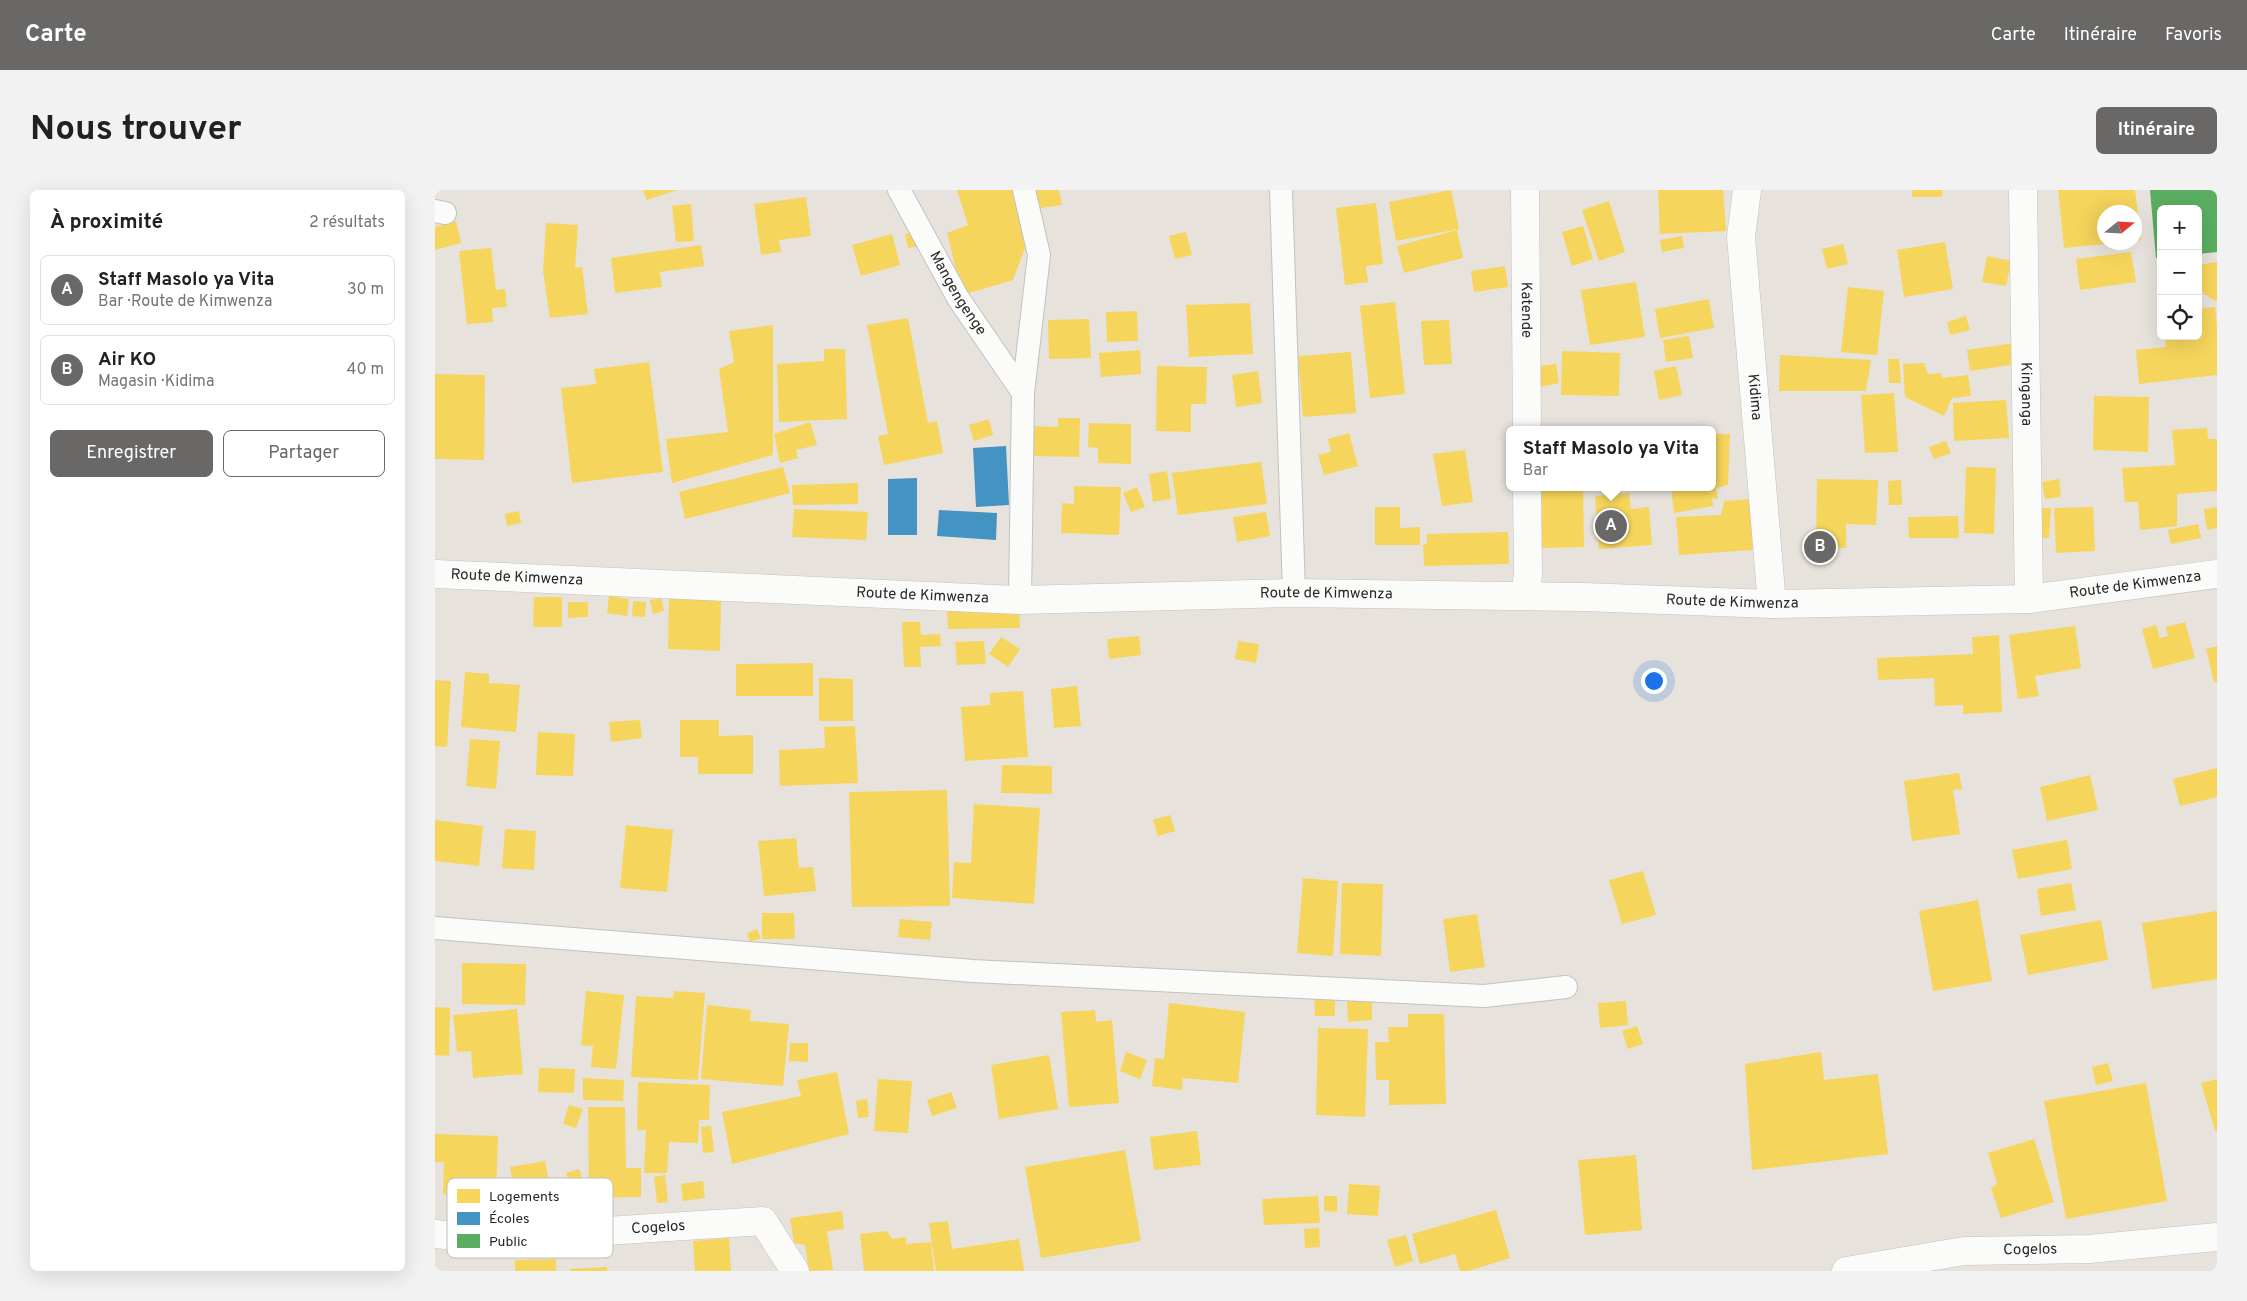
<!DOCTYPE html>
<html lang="fr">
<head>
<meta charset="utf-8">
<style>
	:root { --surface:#fff; --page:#f2f2f2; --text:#202124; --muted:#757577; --line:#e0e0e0; --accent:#6a6866 }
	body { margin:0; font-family:Overpass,sans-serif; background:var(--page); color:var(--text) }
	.controls { position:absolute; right:15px; top:15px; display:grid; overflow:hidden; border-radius:8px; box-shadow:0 5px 20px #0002 }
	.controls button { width:45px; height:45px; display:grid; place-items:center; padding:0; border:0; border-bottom:1px solid var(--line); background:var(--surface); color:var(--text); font:25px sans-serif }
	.compass { position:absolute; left:1662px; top:15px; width:45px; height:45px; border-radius:50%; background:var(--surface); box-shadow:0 5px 20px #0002; rotate:72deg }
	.you { position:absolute; left:1218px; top:490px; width:18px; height:18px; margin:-12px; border:4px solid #fff; border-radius:50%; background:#1a73e8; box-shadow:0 0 0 8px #1a73e833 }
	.badge { display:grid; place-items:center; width:32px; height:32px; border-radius:50%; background:var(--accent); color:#fff; font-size:16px; font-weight:700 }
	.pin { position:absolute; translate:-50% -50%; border:2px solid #fff; box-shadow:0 1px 5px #0006 }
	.popup { position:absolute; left:1071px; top:236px; width:210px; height:65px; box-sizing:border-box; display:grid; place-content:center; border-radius:8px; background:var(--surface); filter:drop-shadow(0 1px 4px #0005); font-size:16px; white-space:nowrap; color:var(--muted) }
	.popup b { font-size:19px; color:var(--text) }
	.popup::after { content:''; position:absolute; left:50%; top:100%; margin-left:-10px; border:10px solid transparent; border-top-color:var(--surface) }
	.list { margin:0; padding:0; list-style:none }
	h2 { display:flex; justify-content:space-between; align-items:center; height:65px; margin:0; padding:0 20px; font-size:21px }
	h2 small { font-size:16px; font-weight:400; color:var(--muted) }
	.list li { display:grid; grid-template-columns:32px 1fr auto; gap:15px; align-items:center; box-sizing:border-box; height:70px; margin:0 10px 10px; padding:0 10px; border:1px solid var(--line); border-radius:8px }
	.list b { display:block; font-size:19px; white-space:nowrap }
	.list p { margin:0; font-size:16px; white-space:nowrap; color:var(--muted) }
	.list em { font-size:16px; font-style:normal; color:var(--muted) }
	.actions { display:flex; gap:10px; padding:15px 20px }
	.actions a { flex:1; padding:11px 0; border:1px solid var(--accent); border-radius:8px; text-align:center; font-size:18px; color:var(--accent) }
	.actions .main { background:var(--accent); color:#fff }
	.icon { flex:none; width:28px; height:28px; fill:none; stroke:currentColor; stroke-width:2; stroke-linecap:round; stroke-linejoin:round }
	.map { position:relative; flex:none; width:1782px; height:1081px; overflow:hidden; border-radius:8px }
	header { display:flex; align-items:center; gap:30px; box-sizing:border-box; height:70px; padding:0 25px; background:var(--accent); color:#fff }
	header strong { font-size:24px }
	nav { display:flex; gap:28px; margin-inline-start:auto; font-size:18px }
	.intro { display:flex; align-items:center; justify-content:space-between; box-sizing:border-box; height:120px; padding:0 30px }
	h1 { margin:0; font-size:35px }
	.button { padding:12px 22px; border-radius:8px; background:var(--accent); color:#fff; font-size:18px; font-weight:700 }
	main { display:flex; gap:30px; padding:0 30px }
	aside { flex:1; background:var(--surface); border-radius:8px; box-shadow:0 5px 20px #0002 }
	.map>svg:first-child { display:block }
	.homes { fill:#f6d55c }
	.schools { fill:#4393c3 }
	.public { fill:#5aae61 }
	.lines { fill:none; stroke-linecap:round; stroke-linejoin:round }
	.lane-casing { stroke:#c3c1c2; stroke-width:24 }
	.street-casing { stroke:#c3c1c2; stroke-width:29 }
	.secondary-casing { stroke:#c3c1c2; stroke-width:29 }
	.lane { stroke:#fbfbfa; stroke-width:22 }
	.street { stroke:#fbfbfa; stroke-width:28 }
	.secondary { stroke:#fbfbfa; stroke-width:28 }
	.labels { text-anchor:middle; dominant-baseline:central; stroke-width:5; stroke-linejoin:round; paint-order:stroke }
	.street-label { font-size:15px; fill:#272727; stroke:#fff }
	.key { fill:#fff; stroke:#bebebe; stroke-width:1 }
	.key-label { font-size:14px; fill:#272727 }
</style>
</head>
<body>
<header>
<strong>Carte</strong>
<nav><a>Carte</a><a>Itinéraire</a><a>Favoris</a></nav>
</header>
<div class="intro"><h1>Nous trouver</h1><a class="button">Itinéraire</a></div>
<main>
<aside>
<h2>À proximité<small>2 résultats</small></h2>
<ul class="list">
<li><span class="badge">A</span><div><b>Staff Masolo ya Vita</b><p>Bar · Route de Kimwenza</p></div><em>30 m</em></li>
<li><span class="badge">B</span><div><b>Air KO</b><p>Magasin · Kidima</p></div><em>40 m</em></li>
</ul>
<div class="actions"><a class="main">Enregistrer</a><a>Partager</a></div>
</aside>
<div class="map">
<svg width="1782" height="1081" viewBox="0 0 1782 1081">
	<rect width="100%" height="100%" fill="#e7e2db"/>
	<!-- homes -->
	<g class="homes">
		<polygon points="208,0 242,0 212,10"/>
		<polygon points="522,0 585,0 597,40 578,90 527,105 512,43 533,35"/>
		<polygon points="597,0 624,0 627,15 600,19"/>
		<polygon points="1016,0 1024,39 961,51 954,12"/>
		<polygon points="1223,0 1288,0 1291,41 1225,44"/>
		<rect x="1477" y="0" width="30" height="7"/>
		<polygon points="1623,0 1700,0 1706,50 1700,51 1700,22 1670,22 1670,54 1629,58"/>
		<polygon points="371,7 376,46 344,50 346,62 326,65 319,14"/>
		<polygon points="1174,11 1190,62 1164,71 1147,20"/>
		<polygon points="941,13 948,74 931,76 933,92 910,95 901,18"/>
		<polygon points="256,14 259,51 241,52 237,16"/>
		<polygon points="21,31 26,53 0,60 0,37"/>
		<polygon points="111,33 143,35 140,78 147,77 153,124 115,128 108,81"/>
		<polygon points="1148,36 1158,69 1137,76 1127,42"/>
		<polygon points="1022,40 1028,68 969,83 962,56"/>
		<polygon points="479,42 483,56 473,58 470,44"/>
		<polygon points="751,42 757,65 740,69 734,46"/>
		<polygon points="457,44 465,75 426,86 417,55"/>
		<polygon points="1247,46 1249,58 1227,62 1225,50"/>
		<polygon points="1510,52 1518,99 1469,107 1462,60"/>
		<polygon points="1408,54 1413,74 1392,79 1387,59"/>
		<polygon points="266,55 269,76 225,82 227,97 180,103 176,68"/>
		<polygon points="56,58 61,100 70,99 72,117 57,118 58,132 32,134 24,61"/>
		<polygon points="1696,62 1701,92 1645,100 1641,69"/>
		<polygon points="1552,66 1576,71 1571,96 1547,92"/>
		<polygon points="1782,72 1782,111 1780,111 1765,101 1763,75"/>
		<polygon points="1070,76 1073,97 1039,102 1036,81"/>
		<polygon points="1201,92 1210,147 1155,155 1146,100"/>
		<polygon points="1413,97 1449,101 1442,165 1406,162"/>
		<polygon points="1274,109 1279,138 1225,148 1220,119"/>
		<polygon points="960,112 970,204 935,208 925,116"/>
		<polygon points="815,113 818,164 754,167 751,115"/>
		<polygon points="1780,117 1782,137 1782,185 1704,194 1701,160 1731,157 1730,146 1763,146 1763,119"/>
		<polygon points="702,121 703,151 672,152 671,122"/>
		<polygon points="1531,126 1535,140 1515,145 1512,132"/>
		<polygon points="473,128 493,233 502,231 508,263 449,275 443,246 453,244 432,135"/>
		<polygon points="654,129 656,168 614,169 613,130"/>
		<polygon points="1014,130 1017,174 989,175 986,131"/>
		<polygon points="338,135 338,265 237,293 231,249 293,242 284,179 299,172 294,141"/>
		<polygon points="1254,146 1258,168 1231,172 1228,150"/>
		<polygon points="1579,153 1582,174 1535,181 1532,160"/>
		<polygon points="389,159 410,159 412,229 344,232 342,174 389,171"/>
		<polygon points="705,160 706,184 666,187 664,163"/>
		<polygon points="1127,161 1185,163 1184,206 1126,205"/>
		<polygon points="916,162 921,223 868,227 863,166"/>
		<polygon points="1345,165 1436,170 1431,201 1344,201"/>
		<polygon points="1453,169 1464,169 1466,193 1454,193"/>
		<polygon points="214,172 228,282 137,293 126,198 161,194 159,179"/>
		<polygon points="1489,173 1493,184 1506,183 1507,188 1533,185 1536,206 1517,208 1509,226 1470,207 1468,174"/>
		<polygon points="1121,174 1124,193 1101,198 1097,177"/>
		<polygon points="722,176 772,177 771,214 756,214 756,242 721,241"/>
		<polygon points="1241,176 1247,205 1224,210 1219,181"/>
		<polygon points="823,181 827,213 801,217 797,185"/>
		<polygon points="0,184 50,185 49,270 0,269"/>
		<polygon points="1459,203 1463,262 1430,263 1426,205"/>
		<polygon points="1659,206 1714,207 1713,262 1658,260"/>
		<polygon points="1571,210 1574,248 1519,251 1518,213"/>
		<polygon points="623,228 645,228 644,267 598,266 598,236 623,237"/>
		<polygon points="554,229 558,245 539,251 534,235"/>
		<polygon points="375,232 382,255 361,260 363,268 345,273 339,244"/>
		<polygon points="654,233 696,234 696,274 663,273 663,258 653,257"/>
		<polygon points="1772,238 1773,249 1782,249 1782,301 1742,304 1742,336 1705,340 1703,312 1690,312 1687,278 1740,275 1737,240"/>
		<polygon points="914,243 923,276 889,285 883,265 896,262 893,249"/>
		<polygon points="1277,244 1295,244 1293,295 1281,298 1283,309 1277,308 1278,316 1239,323 1236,297 1277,297"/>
		<polygon points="1511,251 1516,263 1499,269 1494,257"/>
		<polygon points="1030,260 1038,312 1007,316 998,264"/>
		<polygon points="826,272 832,314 743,325 737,283"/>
		<polygon points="348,277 355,303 250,329 244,302"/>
		<polygon points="1531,277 1561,278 1559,344 1529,343"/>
		<polygon points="732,281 736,309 718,312 714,284"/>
		<polygon points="1382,289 1443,290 1441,335 1411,334 1411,358 1381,358"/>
		<polygon points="1624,289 1626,307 1610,309 1607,292"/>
		<polygon points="1466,290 1467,315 1454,315 1453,291"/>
		<polygon points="423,293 423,314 358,315 357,295"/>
		<polygon points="639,296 686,297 684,345 626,343 627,313 639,314"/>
		<polygon points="702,297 710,317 696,322 688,303"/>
		<polygon points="1106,297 1148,297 1149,357 1107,358"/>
		<polygon points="1194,303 1196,319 1214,317 1217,355 1164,359 1160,306"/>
		<polygon points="1315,309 1318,360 1244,365 1241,327 1286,325 1289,311"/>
		<polygon points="940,317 965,317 965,338 985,337 985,355 940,355"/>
		<polygon points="1658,317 1660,361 1621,363 1619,318"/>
		<polygon points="1782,317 1782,338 1772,340 1769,319"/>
		<polygon points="1604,318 1616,318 1614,348 1602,348"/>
		<polygon points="359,319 433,322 431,350 357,347"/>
		<polygon points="84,321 86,333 72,336 70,324"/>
		<polygon points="831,322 835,346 802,352 798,327"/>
		<polygon points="1523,326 1524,348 1474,348 1473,327"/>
		<polygon points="1763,334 1766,348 1736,354 1733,340"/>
		<polygon points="1073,342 1074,374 989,376 988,355 992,353 992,344"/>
		<polygon points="174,406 194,409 192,426 172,423"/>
		<polygon points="99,407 127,407 127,437 98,437"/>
		<polygon points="226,408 229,421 218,424 215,410"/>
		<polygon points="234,408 286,409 285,461 233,459"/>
		<polygon points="198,411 211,412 210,427 197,426"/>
		<polygon points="133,412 153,412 153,427 133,428"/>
		<polygon points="584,420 585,438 513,439 512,421"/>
		<polygon points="467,432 485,432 486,445 505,444 506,456 485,457 486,477 469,477"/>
		<polygon points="1750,432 1760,468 1718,479 1707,439 1721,435 1725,448 1733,446 1731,437"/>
		<polygon points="1640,436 1646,478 1600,486 1604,506 1583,509 1574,445"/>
		<polygon points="1564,445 1567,522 1528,524 1528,515 1500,516 1499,488 1443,490 1442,468 1538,464 1537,447"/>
		<polygon points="704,446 706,465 674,469 672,449"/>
		<polygon points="566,447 585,459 573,477 554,464"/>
		<polygon points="549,451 551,474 522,475 520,452"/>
		<polygon points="803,451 824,454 821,473 800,469"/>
		<polygon points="1782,456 1782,492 1779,492 1771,459"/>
		<polygon points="378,473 378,506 301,506 301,474"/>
		<polygon points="30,482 54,484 54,493 85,495 81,542 26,537"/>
		<polygon points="384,488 418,489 418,531 384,531"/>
		<polygon points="0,490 16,491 12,557 0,556"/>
		<polygon points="642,496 646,536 619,538 616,499"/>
		<polygon points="588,501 593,567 530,571 526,517 555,515 555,503"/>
		<polygon points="205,530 207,548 176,552 174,532"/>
		<polygon points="245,530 284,530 284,546 318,545 318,584 263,584 263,567 245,567"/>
		<polygon points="420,536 423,593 345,596 344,560 390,558 389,537"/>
		<polygon points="103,542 140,544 138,586 101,585"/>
		<polygon points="35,549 65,551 61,599 31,596"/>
		<polygon points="567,575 617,576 617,604 566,603"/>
		<polygon points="1782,578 1782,607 1745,616 1738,589"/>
		<polygon points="1524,583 1527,599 1518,600 1525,644 1477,651 1469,591"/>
		<polygon points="1655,585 1663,620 1612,631 1605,597"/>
		<polygon points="512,600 515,716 417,717 414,602"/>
		<polygon points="539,614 605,618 599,714 517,708 519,672 536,673"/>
		<polygon points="735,625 740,641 723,646 718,630"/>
		<polygon points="0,630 48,636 44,676 0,671"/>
		<polygon points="191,635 238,640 232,702 185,698"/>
		<polygon points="70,639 101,641 99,680 67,678"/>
		<polygon points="361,648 364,678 378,677 381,701 329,706 323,651"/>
		<polygon points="1632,650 1637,679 1583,689 1577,660"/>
		<polygon points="1208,681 1221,725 1187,734 1174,690"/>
		<polygon points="868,688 903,691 898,766 862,763"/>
		<polygon points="907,693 948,694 946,766 905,764"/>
		<polygon points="1636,693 1641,720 1606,726 1602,699"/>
		<polygon points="1543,710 1557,791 1498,801 1484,721"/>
		<polygon points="1782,721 1782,789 1717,799 1707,733"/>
		<polygon points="327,723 359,723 360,749 327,749"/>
		<polygon points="1042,724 1050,777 1015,782 1008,729"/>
		<polygon points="465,729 497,732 495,750 463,747"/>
		<polygon points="1666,730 1673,770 1593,785 1585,745"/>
		<polygon points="322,739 326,748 315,752 312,743"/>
		<polygon points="27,773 91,774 90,815 27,814"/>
		<polygon points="151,801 189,805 181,879 156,877 158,856 146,855"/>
		<polygon points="239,801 270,803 263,890 196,887 201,806 238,808"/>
		<polygon points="879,806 900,806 900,826 880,826"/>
		<polygon points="937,809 937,830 913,832 912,810"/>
		<polygon points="1191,811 1193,835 1165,838 1163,813"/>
		<polygon points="734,813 810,822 803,893 748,888 747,900 717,896 720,868 729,869"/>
		<polygon points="272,815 316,820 315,831 354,834 348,896 266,889"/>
		<polygon points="0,817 15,818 14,866 0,865"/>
		<polygon points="82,819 88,884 38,888 36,861 22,862 18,825"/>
		<polygon points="660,820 661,832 677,830 684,913 634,917 626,822"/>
		<polygon points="973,824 1009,824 1011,914 954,915 954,890 941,890 940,852 954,852 953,837 973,837"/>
		<polygon points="1202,836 1208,854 1193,859 1187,841"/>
		<polygon points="883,838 933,839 930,927 881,925"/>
		<polygon points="355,853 373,853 373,872 354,871"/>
		<polygon points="691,862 712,870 705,889 685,881"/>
		<polygon points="1386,862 1389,890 1443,884 1453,964 1317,980 1310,874"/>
		<polygon points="614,865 623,919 564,929 556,875"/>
		<polygon points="1673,873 1678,891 1661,895 1657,877"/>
		<polygon points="104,878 140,879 139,903 103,902"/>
		<polygon points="402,882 414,944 297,974 287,922 366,906 362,890"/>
		<polygon points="148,888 189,890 188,911 148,910"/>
		<polygon points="443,889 477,891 473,943 439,941"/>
		<polygon points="1782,889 1782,941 1780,941 1766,893"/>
		<polygon points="203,892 275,895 274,930 264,930 263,953 234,952 232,983 209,983 211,940 202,940"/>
		<polygon points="1711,893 1732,1011 1631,1029 1609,911"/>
		<polygon points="516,902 522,918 497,926 492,910"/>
		<polygon points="432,909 434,927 423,928 421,911"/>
		<polygon points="134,915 148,919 141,938 128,934"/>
		<polygon points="153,917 190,917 191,978 206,978 206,1007 154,1008"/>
		<polygon points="276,936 279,962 268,963 266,937"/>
		<polygon points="762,941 766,975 719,980 715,947"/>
		<polygon points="0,944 63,946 61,1007 8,1004 9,972 0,972"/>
		<polygon points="1599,949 1619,1012 1566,1028 1556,998 1562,994 1553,963"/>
		<polygon points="690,960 706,1051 606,1068 590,977"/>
		<polygon points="1201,965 1207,1040 1150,1045 1143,970"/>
		<polygon points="110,971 116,1004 81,1010 75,977"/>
		<polygon points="144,979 149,995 136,1000 131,983"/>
		<polygon points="230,985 233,1012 222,1013 219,987"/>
		<polygon points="268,991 270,1008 248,1011 246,994"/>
		<polygon points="914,994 945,996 943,1026 912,1024"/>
		<polygon points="883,1006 885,1033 829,1035 827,1009"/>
		<polygon points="889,1006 902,1006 902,1022 889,1021"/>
		<polygon points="1061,1020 1075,1068 1033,1081 1025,1081 1020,1064 985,1074 977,1044"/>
		<polygon points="407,1021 409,1039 392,1041 398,1080 374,1081 370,1055 359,1053 355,1028"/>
		<polygon points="513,1031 517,1059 584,1049 589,1081 501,1081 494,1033"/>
		<polygon points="884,1038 885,1057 870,1058 869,1039"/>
		<polygon points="452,1041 457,1049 471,1047 471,1054 496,1052 499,1081 429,1081 425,1044"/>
		<polygon points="971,1045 978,1071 960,1077 952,1050"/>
		<polygon points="294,1048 296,1081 260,1081 258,1051"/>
		<polygon points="121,1069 121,1081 80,1081 80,1070"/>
		<polygon points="172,1077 172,1081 135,1081 135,1079"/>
	</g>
	<!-- schools -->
	<g class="schools">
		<polygon points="571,256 574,315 541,317 538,258"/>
		<polygon points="482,288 482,345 453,345 453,289"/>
		<polygon points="504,320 562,323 561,350 502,346"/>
	</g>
	<!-- public -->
	<polygon class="public" points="1715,0 1782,0 1782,62 1763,64 1763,19 1726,19 1726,67 1721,68"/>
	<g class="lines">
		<!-- lane casing -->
		<g class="lane-casing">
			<g id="lane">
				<path id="s1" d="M464,0L523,108L588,203"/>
				<polyline points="846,0 859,403"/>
				<polyline points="0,21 10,23"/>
				<polyline points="585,410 588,203 604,65 589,0"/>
				<polyline points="0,738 538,781 1049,806 1131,797"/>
			</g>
		</g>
		<!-- street casing -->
		<g class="street-casing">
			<g id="street">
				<path id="s2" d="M1090,0L1092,240"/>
				<path id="s3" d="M1312,0L1306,47L1337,414"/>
				<path id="s4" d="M1588,0L1594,409"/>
				<polyline points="1090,406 1093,385 1092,297"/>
				<path id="s5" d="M0,1044L45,1049L328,1031L360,1081"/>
				<path id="s6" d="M1411,1081L1529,1061L1654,1059L1782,1047"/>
			</g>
		</g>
		<!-- secondary casing -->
		<g class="secondary-casing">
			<g id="secondary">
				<path id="s7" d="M0,384L585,410L859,403L1148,407L1337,414L1594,409L1782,384"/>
			</g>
		</g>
		<!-- lane -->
		<use href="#lane" class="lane"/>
		<!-- street -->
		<use href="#street" class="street"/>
		<!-- secondary -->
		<use href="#secondary" class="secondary"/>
	</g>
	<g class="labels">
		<!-- street labels -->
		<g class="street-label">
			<text stroke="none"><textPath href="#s1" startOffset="119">Mangengenge</textPath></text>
			<text stroke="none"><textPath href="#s2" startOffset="120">Katende</textPath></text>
			<text stroke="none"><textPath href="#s4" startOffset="204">Kinganga</textPath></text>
			<text stroke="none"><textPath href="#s3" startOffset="208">Kidima</textPath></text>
			<text stroke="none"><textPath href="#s7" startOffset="82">Route de Kimwenza</textPath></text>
			<text stroke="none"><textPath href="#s7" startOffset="1702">Route de Kimwenza</textPath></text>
			<text stroke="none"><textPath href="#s7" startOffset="892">Route de Kimwenza</textPath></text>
			<text stroke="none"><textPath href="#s7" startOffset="488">Route de Kimwenza</textPath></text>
			<text stroke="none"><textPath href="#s7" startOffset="1298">Route de Kimwenza</textPath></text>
			<text stroke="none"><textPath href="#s5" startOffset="224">Cogelos</textPath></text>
			<text stroke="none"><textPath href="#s6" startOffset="186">Cogelos</textPath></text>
		</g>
	</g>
	<!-- legend -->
	<rect x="12" y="988" width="166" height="80" rx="8" class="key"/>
	<rect x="22" y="999" width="23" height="14" fill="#f6d55c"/>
	<rect x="22" y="1022" width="23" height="13" fill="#4393c3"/>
	<rect x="22" y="1044" width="23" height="14" fill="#5aae61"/>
	<g class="key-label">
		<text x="54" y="1011">Logements</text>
		<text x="54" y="1033">Écoles</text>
		<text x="54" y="1056">Public</text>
	</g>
</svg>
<div class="controls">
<button>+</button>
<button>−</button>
<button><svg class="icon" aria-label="locate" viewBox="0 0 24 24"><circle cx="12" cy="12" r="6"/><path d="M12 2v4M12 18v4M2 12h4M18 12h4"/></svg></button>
</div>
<svg class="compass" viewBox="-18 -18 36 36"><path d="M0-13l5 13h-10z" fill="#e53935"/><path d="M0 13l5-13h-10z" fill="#757577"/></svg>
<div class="you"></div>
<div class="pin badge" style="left:1176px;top:336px">A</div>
<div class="popup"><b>Staff Masolo ya Vita</b>Bar</div>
<div class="pin badge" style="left:1385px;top:357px">B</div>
</div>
</main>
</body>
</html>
